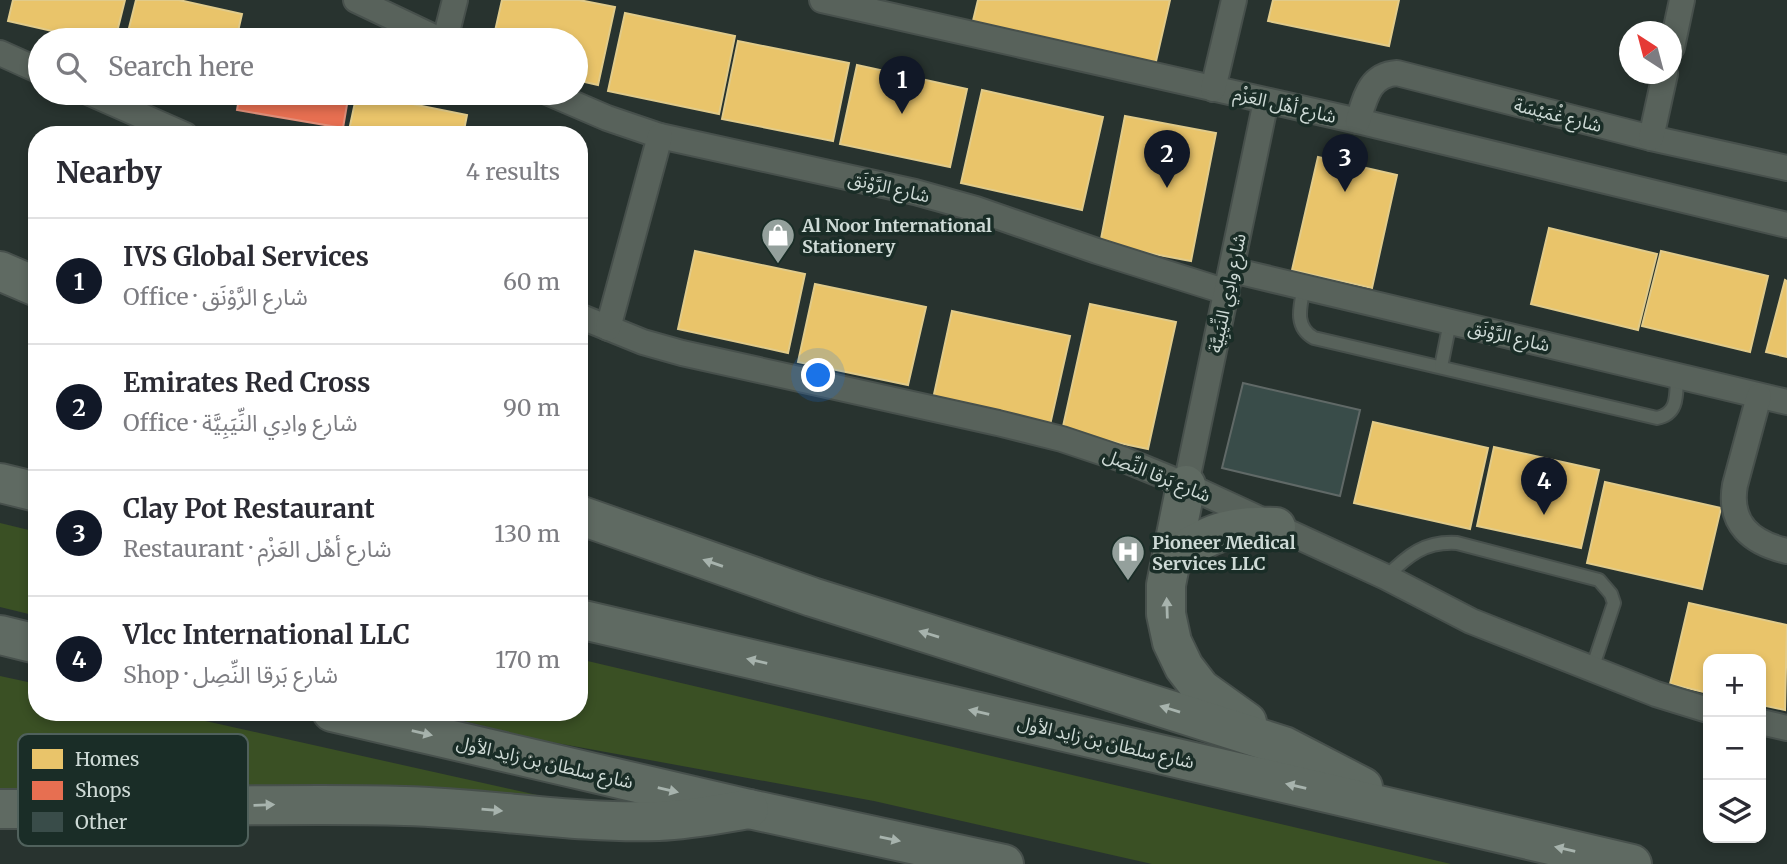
<!DOCTYPE html>
<html lang="en">
<head>
<meta charset="utf-8">
<style>
	:root { --surface:#fff; --page:#f7f7f7; --text:#2b2b33; --muted:#7c7c81; --line:#e1e1e2; --accent:#111827 }
	body { margin:0; font-family:Merriweather,"Noto Sans Arabic",serif; background:var(--page); color:var(--text) }
	.controls { position:absolute; right:21px; bottom:21px; display:grid; overflow:hidden; border-radius:14px; box-shadow:0 4px 10px #0003 }
	.controls button { width:63px; height:63px; display:grid; place-items:center; padding:0; border:0; border-bottom:2px solid var(--line); background:var(--surface); color:var(--text); font:35px sans-serif }
	.compass { position:absolute; left:1619px; top:21px; width:63px; height:63px; border-radius:50%; background:var(--surface); box-shadow:0 4px 10px #0003; rotate:324deg }
	.you { position:absolute; left:819px; top:376px; width:24px; height:24px; margin:-18px; border:5px solid #fff; border-radius:50%; background:#1a73e8; box-shadow:0 0 0 10px #1a73e833 }
	.badge { display:grid; place-items:center; width:46px; height:46px; border-radius:50%; background:var(--accent); color:#fff; font-size:23px; font-weight:700 }
	.pin { position:absolute; translate:-50% -58px; filter:drop-shadow(0 2px 4px #0008) }
	.pin::after { content:''; position:absolute; top:37px; width:24px; height:21px; background:inherit; clip-path:polygon(0 0,100% 0,50% 100%) }
	.list { margin:0; padding:0; list-style:none }
	h2 { display:flex; justify-content:space-between; align-items:center; height:91px; margin:0; padding:0 28px; font-size:30px }
	h2 small { font-size:23px; font-weight:400; color:var(--muted) }
	.list li { display:grid; grid-template-columns:46px 1fr auto; gap:21px; align-items:center; box-sizing:border-box; height:126px; padding:0 28px; border-top:2px solid var(--line) }
	.list b { display:block; font-size:26px; white-space:nowrap }
	.list p { margin:0; font-size:23px; white-space:nowrap; color:var(--muted) }
	.list em { font-size:23px; font-style:normal; color:var(--muted) }
	.icon { flex:none; width:38px; height:38px; fill:none; stroke:currentColor; stroke-width:2; stroke-linecap:round; stroke-linejoin:round }
	.map { position:relative; flex:none; width:1787px; height:864px; overflow:hidden }
	.search { position:absolute; background:var(--surface); box-shadow:0 4px 10px #0003; left:28px; top:28px; width:560px; height:77px; display:flex; align-items:center; gap:18px; box-sizing:border-box; padding:0 24px; border-radius:38px; color:var(--muted); font-size:26px }
	.panel { position:absolute; background:var(--surface); box-shadow:0 4px 10px #0003; left:28px; top:126px; width:560px; height:595px; border-radius:28px }
	.map>svg:first-child { display:block }
	.green { fill:#3a5024 }
	.homes { fill:#e9c46a; stroke:#e1cb8a; stroke-width:2 }
	.shops { fill:#e76f51; stroke:#e08f79; stroke-width:2 }
	.building { fill:#394c49; stroke:#606967; stroke-width:2 }
	.lines { fill:none; stroke-linecap:round; stroke-linejoin:round }
	.lane-casing { stroke:#47504c; stroke-width:16 }
	.street-casing { stroke:#47504c; stroke-width:28 }
	.primary-casing { stroke:#47504c; stroke-width:42 }
	.lane { stroke:#58625b; stroke-width:12 }
	.street { stroke:#58625b; stroke-width:24 }
	.primary { stroke:#5f6a62; stroke-width:38 }
	.oneway { fill:#a7b3ad }
	.labels { text-anchor:middle; dominant-baseline:central; stroke-width:7; stroke-linejoin:round; paint-order:stroke }
	.street-label { font-size:18px; fill:#cedad6; stroke:#1a2d27 }
	.poi-label { font-size:18px; font-weight:bold; fill:#cedad6; stroke:#1a2d27; text-anchor:start }
	.key { fill:#1a2d27; stroke:#50615c; stroke-width:2 }
	.key-label { font-size:19px; fill:#cedad6 }
</style>
</head>
<body>
<div class="map">
<svg width="1787" height="864" viewBox="0 0 1787 864">
	<rect width="100%" height="100%" fill="#28332f"/>
	<!-- green -->
	<g class="green">
		<polygon points="0,523 37,532 37,616 0,607"/>
		<polygon points="579,659 1451,864 1152,864 874,801 540,740 427,712 579,712"/>
		<polygon points="0,676 37,684 37,712 165,712 537,795 520,804 94,789 0,791"/>
	</g>
	<!-- homes -->
	<g class="homes">
		<polygon points="13,0 125,0 115,40 92,40 8,21"/>
		<polygon points="136,0 179,0 242,14 236,40 126,40"/>
		<polygon points="502,0 579,0 615,7 598,85 576,80 576,40 493,40"/>
		<polygon points="978,0 1170,0 1154,70 971,29"/>
		<polygon points="1273,0 1399,0 1389,46 1268,21"/>
		<polygon points="625,13 735,36 719,114 608,91"/>
		<polygon points="738,41 849,63 833,141 722,119"/>
		<polygon points="857,65 967,89 950,167 840,144"/>
		<polygon points="982,90 1103,117 1082,210 961,183"/>
		<polygon points="357,93 467,115 463,135 348,135"/>
		<polygon points="1125,116 1216,133 1191,261 1100,244"/>
		<polygon points="1318,157 1397,175 1372,288 1292,270"/>
		<polygon points="1549,228 1657,254 1638,330 1531,304"/>
		<polygon points="695,251 805,274 788,353 678,329"/>
		<polygon points="1661,251 1768,276 1750,352 1642,326"/>
		<polygon points="1785,280 1787,281 1787,357 1766,352"/>
		<polygon points="815,284 926,307 908,385 798,362"/>
		<polygon points="1090,304 1176,322 1148,449 1062,431"/>
		<polygon points="952,311 1070,336 1050,425 933,399"/>
		<polygon points="1373,422 1488,448 1470,529 1354,503"/>
		<polygon points="1494,447 1599,470 1581,548 1477,526"/>
		<polygon points="1605,482 1721,508 1702,589 1587,563"/>
		<polygon points="1689,603 1787,625 1785,710 1761,705 1761,659 1708,659 1708,693 1670,684"/>
	</g>
	<!-- shops -->
	<polygon class="shops" points="240,93 349,93 343,128 237,110"/>
	<!-- building -->
	<polygon class="building" points="1243,383 1360,410 1340,496 1222,468"/>
	<g class="lines">
		<!-- lane casing -->
		<g class="lane-casing">
			<g id="lane">
				<path d="M1304,287C1300,307 1294,327 1314,338L1657,418C1679,414 1676,394 1677,376"/>
				<polyline points="1441,367 1450,322"/>
				<path d="M1386,577C1408,555 1425,541 1457,543L1599,580L1611,594L1614,603L1592,669"/>
			</g>
		</g>
		<!-- street casing -->
		<g class="street-casing">
			<g id="street">
				<polyline points="356,0 440,40"/>
				<polyline points="822,0 1358,121 1787,225"/>
				<polyline points="445,40 455,0"/>
				<polyline points="1672,47 1682,0"/>
				<polyline points="0,53 40,71"/>
				<polyline points="1213,89 1234,0"/>
				<polyline points="90,93 185,135"/>
				<polyline points="549,93 607,118 660,136 915,192 976,209 1097,251 1227,292"/>
				<path d="M1358,121C1365,98 1369,75 1397,73L1651,138L1787,168"/>
				<polyline points="1651,138 1665,74"/>
				<polyline points="1232,270 1787,402"/>
				<polyline points="579,316 643,342 682,353 998,423 1062,439 1125,460 1186,485 1386,577 1471,621 1656,694 1708,710"/>
				<polyline points="608,328 660,136"/>
				<path d="M1759,396L1735,485C1728,524 1752,543 1787,551"/>
				<polyline points="1186,485 1266,101"/>
				<polyline points="1761,722 1787,728"/>
			</g>
		</g>
		<!-- primary casing -->
		<g class="primary-casing">
			<g id="primary">
				<polyline points="0,271 37,287"/>
				<polyline points="0,483 37,492"/>
				<polyline points="1186,485 1166,585 1166,614 1172,642 1184,667 1201,689 1247,722"/>
				<polyline points="579,515 812,597 1284,746 1363,787"/>
				<path d="M1173,558C1209,532 1232,525 1276,527"/>
				<polyline points="579,619 1632,864"/>
				<polyline points="0,635 37,644"/>
				<polyline points="332,712 749,809 1004,864"/>
				<path d="M0,809C135,809 270,802 405,806C490,808 574,824 659,821C689,820 719,814 749,809"/>
			</g>
		</g>
		<!-- lane -->
		<use href="#lane" class="lane"/>
		<!-- street -->
		<use href="#street" class="street"/>
		<!-- primary -->
		<use href="#primary" class="primary"/>
	</g>
	<!-- one-way arrows -->
	<defs><path id="oneway-solid" d="M-6-.8H1V-3.2L6.5 0L1 3.2V.8H-6Z" transform="scale(1.75)"/></defs>
	<g class="oneway">
		<use href="#oneway-solid" transform="translate(713 563) rotate(-161)"/>
		<use href="#oneway-solid" transform="translate(1167 608) rotate(-92)"/>
		<use href="#oneway-solid" transform="translate(929 634) rotate(-163)"/>
		<use href="#oneway-solid" transform="translate(757 661) rotate(-167)"/>
		<use href="#oneway-solid" transform="translate(1170 709) rotate(-163)"/>
		<use href="#oneway-solid" transform="translate(979 712) rotate(-167)"/>
		<use href="#oneway-solid" transform="translate(422 733) rotate(13)"/>
		<use href="#oneway-solid" transform="translate(1296 786) rotate(-167)"/>
		<use href="#oneway-solid" transform="translate(668 790) rotate(13)"/>
		<use href="#oneway-solid" transform="translate(264 805) rotate(-2)"/>
		<use href="#oneway-solid" transform="translate(492 810) rotate(5)"/>
		<use href="#oneway-solid" transform="translate(890 839) rotate(12)"/>
		<use href="#oneway-solid" transform="translate(1565 849) rotate(-167)"/>
	</g>
	<!-- icons -->
	<defs>
		<g id="shop-pin" transform="scale(1.75)"><path d="M0 17L-7.5 6A9.5 9.5 0 1 1 7.5 6Z" fill="#94a09c" stroke="#1a2d27"/><path d="M-5-2.5h2.3a2.7 3.5 0 0 1 5.4 0H5L5.5 6h-11ZM-1.5-2.5h3a1.5 2.3 0 0 0-3 0Z" fill="#fff"/></g>
		<g id="hospital-pin" transform="scale(1.75)"><path d="M0 17L-7.5 6A9.5 9.5 0 1 1 7.5 6Z" fill="#94a09c" stroke="#1a2d27"/><path d="M-5-5h3v3.5h4V-5h3V5h-3V1.5h-4V5h-3Z" fill="#fff"/></g>
	</defs>
	<g fill-rule="evenodd">
		<use href="#shop-pin" x="778" y="235"/>
		<use href="#hospital-pin" x="1128" y="552"/>
	</g>
	<g class="labels">
		<!-- street labels -->
		<g class="street-label">
			<text transform="translate(1285 105) rotate(13)">شارع أهْل العَزْم</text>
			<text transform="translate(1558 115) rotate(14)">شارع غْمَيْسَة</text>
			<text transform="translate(889 187) rotate(13)">شارع الرَّوْنَق</text>
			<text transform="translate(1227 293) rotate(-78)">شارع وادِي النِّيَبِيَّة</text>
			<text transform="translate(1509 336) rotate(13)">شارع الرَّوْنَق</text>
			<text transform="translate(1157 475) rotate(22)">شارع بَرقا النِّصِل</text>
			<text transform="translate(1106 742) rotate(13)">شارع سلطان بن زايد الأول</text>
			<text transform="translate(545 762) rotate(13)">شارع سلطان بن زايد الأول</text>
		</g>
		<!-- poi labels -->
		<g class="poi-label">
			<text x="802" y="225">Al Noor International<tspan x="802" dy="21">Stationery</tspan></text>
			<text x="1152" y="542">Pioneer Medical<tspan x="1152" dy="21">Services LLC</tspan></text>
		</g>
	</g>
	<!-- legend -->
	<rect x="18" y="734" width="230" height="112" rx="10" class="key"/>
	<rect x="32" y="749" width="31" height="20" fill="#e9c46a"/>
	<rect x="32" y="781" width="31" height="19" fill="#e76f51"/>
	<rect x="32" y="812" width="31" height="20" fill="#394c49"/>
	<g class="key-label">
		<text x="75" y="766">Homes</text>
		<text x="75" y="797">Shops</text>
		<text x="75" y="829">Other</text>
	</g>
</svg>
<div class="controls">
<button>+</button>
<button>−</button>
<button><svg class="icon" aria-label="layers" viewBox="0 0 24 24"><path d="M12 4l9 5-9 5-9-5zM3 14l9 5 9-5"/></svg></button>
</div>
<svg class="compass" viewBox="-18 -18 36 36"><path d="M0-13l5 13h-10z" fill="#e53935"/><path d="M0 13l5-13h-10z" fill="#7c7c81"/></svg>
<div class="you"></div>
<div class="pin badge" style="left:902px;top:114px">1</div>
<div class="pin badge" style="left:1167px;top:188px">2</div>
<div class="pin badge" style="left:1345px;top:192px">3</div>
<div class="pin badge" style="left:1544px;top:515px">4</div>
<div class="search"><svg class="icon" aria-label="search" viewBox="0 0 24 24"><circle cx="10" cy="10" r="6"/><path d="M15 15l6 6"/></svg>Search here</div>
<section class="panel">
<h2>Nearby<small>4 results</small></h2>
<ul class="list">
<li><span class="badge">1</span><div><b>IVS Global Services</b><p>Office · شارع الرَّوْنَق</p></div><em>60 m</em></li>
<li><span class="badge">2</span><div><b>Emirates Red Cross</b><p>Office · شارع وادِي النِّيَبِيَّة</p></div><em>90 m</em></li>
<li><span class="badge">3</span><div><b>Clay Pot Restaurant</b><p>Restaurant · شارع أهْل العَزْم</p></div><em>130 m</em></li>
<li><span class="badge">4</span><div><b>Vlcc International LLC</b><p>Shop · شارع بَرقا النِّصِل</p></div><em>170 m</em></li>
</ul>
</section>
</div>
</body>
</html>
